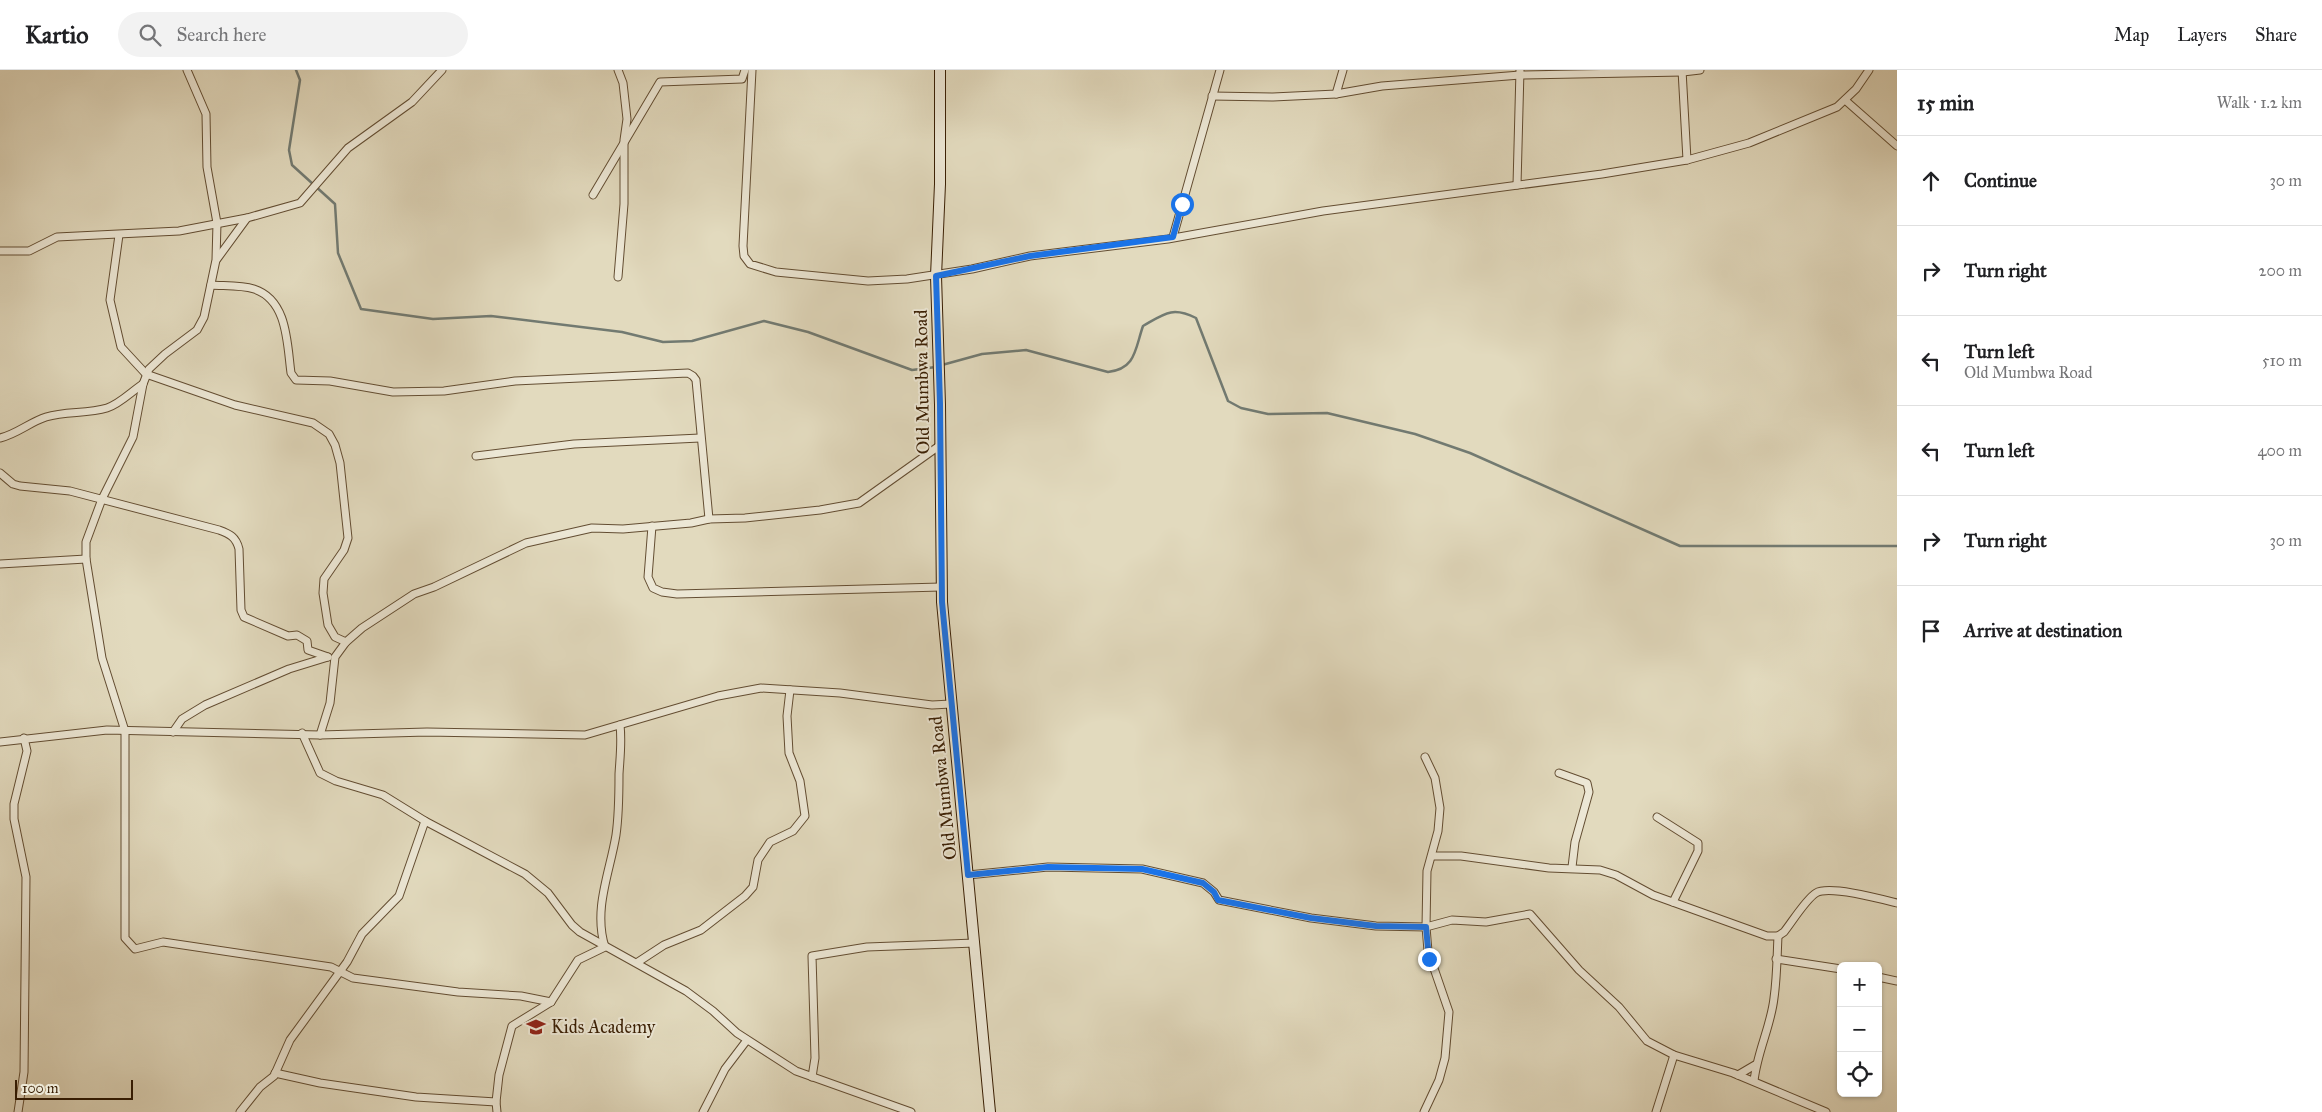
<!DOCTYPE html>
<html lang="en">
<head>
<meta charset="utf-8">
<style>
	:root { --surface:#fff; --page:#f2f2f2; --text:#202124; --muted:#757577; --line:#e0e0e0 }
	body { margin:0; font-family:"IM FELL Great Primer",serif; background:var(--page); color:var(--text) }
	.controls { position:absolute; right:15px; bottom:15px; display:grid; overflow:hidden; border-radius:8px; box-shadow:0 1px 4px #0004 }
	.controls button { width:45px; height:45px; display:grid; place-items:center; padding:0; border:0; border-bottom:1px solid var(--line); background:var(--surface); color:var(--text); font:25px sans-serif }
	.scale { position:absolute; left:15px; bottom:12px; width:118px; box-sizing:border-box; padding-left:5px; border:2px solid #391e03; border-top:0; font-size:14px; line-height:18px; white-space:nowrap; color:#391e03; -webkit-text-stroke:4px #ece7d5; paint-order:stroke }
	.stop { position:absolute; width:15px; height:15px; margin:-11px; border:4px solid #1a73e8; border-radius:50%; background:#fff }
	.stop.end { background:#1a73e8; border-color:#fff; box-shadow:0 1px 5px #0008 }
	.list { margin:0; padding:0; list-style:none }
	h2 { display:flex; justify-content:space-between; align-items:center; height:65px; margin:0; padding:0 20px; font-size:21px }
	h2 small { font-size:16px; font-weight:400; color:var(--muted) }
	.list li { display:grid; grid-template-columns:32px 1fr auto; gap:15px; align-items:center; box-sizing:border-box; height:90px; padding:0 20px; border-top:1px solid var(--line) }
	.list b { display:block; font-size:19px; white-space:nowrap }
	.list p { margin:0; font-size:16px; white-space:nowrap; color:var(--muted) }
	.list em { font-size:16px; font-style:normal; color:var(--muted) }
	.icon { flex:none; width:28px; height:28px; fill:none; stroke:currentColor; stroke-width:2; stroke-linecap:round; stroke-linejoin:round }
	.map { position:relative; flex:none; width:1897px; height:1042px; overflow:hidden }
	header { display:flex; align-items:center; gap:30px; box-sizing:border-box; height:70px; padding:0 25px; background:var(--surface); border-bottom:1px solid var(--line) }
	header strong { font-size:24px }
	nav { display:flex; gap:28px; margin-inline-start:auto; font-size:18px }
	.search { width:350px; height:45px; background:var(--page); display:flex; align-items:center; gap:12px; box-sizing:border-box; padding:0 18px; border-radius:28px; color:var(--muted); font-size:19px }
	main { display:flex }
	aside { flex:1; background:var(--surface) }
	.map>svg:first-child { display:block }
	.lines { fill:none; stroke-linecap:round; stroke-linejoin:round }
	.stream { stroke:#727a71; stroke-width:2.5 }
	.street-casing { stroke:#634d32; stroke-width:9 }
	.secondary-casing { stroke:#391e03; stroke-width:12 }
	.street { stroke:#ece7d5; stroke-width:7 }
	.secondary { stroke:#ece7d5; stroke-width:10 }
	.route { stroke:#1a73e8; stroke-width:6 }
	.labels { text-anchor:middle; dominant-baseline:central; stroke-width:4; stroke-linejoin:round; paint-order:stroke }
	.street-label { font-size:18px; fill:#391e03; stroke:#ece7d5 }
	.poi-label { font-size:18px; fill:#391e03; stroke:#ece7d5; text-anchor:start }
</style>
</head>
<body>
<header>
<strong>Kartio</strong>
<div class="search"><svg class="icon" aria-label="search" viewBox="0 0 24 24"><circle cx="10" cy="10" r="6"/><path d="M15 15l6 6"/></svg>Search here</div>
<nav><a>Map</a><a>Layers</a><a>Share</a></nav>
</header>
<main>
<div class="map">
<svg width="1897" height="1042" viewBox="0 0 1897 1042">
	<rect width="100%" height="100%" fill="#e2dabe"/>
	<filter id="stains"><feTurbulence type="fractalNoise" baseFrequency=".004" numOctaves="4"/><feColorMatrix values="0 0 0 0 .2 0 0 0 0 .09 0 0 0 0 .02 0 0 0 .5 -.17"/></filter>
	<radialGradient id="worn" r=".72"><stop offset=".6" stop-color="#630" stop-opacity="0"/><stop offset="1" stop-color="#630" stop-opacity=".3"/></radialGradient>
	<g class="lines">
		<!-- stream -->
		<g class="stream">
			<polyline points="296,0 300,10 289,80 292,95 335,134 338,183 361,239 433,249 491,246 622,262 663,272 692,271 764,251 808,262 912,300 936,297"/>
			<path d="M942,295L982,284L1026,280L1108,302C1136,299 1135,279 1143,256C1164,244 1172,236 1196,248L1228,331L1241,338L1268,344L1327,343L1415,364L1470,383L1680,476H1897"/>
		</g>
		<!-- street casing -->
		<g class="street-casing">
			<g id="street">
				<polyline points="187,0 206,44 207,97 217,153 216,190 204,247 197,260 165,284 149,299 143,314 133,367 102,429 86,472 86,489 102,588 125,661 125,868 135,879 163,872 331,897 353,908 458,922 521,926 551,932"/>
				<polyline points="752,0 743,176 744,186 750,194 776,202 868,211 907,209 972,199 1030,186 1168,169 1323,141 1602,104 1687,90 1749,73 1837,37 1856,19 1869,0"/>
				<polyline points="1682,0 1687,90"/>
				<polyline points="1336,24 1343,0"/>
				<polyline points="1212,26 1273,27 1336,24 1382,16 1520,5 1683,2 1700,0"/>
				<polyline points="1845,30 1897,76"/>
				<polyline points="1517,115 1520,0"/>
				<polyline points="593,125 660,12 742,9 745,0"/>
				<polyline points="119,165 110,230 121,277 146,304 235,335 313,353 329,364 335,375 340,393 348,468 344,480 324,509 323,523 328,555 335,567 346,572"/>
				<polyline points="1173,167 1220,0"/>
				<polyline points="0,181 29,181 57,167 179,161 247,148"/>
				<polyline points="217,189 247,148 300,133 348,78 412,32 442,0"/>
				<polyline points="618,207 624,134 624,70 627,49 623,13 618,0"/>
				<path d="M211,215C225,216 241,215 254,219C288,230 287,274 291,303L296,310L330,311L393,322L444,321L515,311L688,303L693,306L696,310L709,449"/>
				<path d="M0,368C17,364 30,352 46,347C66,341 87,344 107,338C120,334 132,321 143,314"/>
				<polyline points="476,386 574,374 700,368"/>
				<path d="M0,403L13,414L20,416L70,421L219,460C230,464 236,467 239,479L241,540L244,547L288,566L297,565L307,571L308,580L328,587"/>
				<polyline points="652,456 648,507 653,518 662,522 677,524 941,517"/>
				<polyline points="0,494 86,489"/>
				<polyline points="173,662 182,649 205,635 289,599 328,587"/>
				<polyline points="302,663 320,703 336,711 383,725 425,751 525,804 548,823 572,855 580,862 686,921 713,941 737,963 796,1001 911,1042"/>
				<polyline points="320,665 330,633 335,587 346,572 362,558 414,524 434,517 526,473 592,458 623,459 691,453 709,449 745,448 820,440 859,433 939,376"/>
				<polyline points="0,672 107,660 320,665 427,662 585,665 718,626 761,618 840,623 932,635 951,634"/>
				<polyline points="1559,703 1587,713 1589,722 1575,772 1572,797"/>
				<polyline points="1657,747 1698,773 1698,781 1673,832"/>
				<path d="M1432,786H1461L1549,798L1600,800L1616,805L1653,825L1767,866H1778L1784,862C1792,852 1806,829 1816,823C1829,815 1881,829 1897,833"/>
				<polyline points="968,805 1048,797 1142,799 1203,813 1214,822 1219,830 1311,848 1376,856 1426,857 1452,850 1486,852 1530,844 1579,900 1619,937 1647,971 1674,985 1733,1003 1826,1042"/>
				<polyline points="1776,889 1841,899"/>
				<polyline points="638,892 664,875 701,860 745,826 753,817 758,790 770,772 793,761 805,746 800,711 789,683 787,646 790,620"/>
				<polyline points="1878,907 1897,911"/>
				<path d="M275,1003L320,1013L416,1027L496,1032L499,1005L512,956L551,932L578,890L605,877C593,839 610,802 616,765C619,744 619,725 619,704C620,687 622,672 620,655"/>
				<polyline points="1738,1005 1755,995"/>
				<polyline points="812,1007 815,988 812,886 867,877 975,873"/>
				<path d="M1754,1011C1757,982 1771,956 1774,928C1777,907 1777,886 1778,866"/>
				<polyline points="496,1032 497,1042"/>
				<polyline points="18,1042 24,1002 26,807 14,749 14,734 27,681 24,668"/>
				<polyline points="240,1042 260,1017 274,1006 290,970 347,892 362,864 399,826 425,751"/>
				<polyline points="703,1042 725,999 747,970"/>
				<polyline points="1424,1042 1439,1010 1445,988 1449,942 1428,881 1426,857 1427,801 1438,761 1440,738 1435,708 1425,687"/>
				<polyline points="1656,1042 1674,985"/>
			</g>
		</g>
		<!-- secondary casing -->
		<g class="secondary-casing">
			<polyline id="secondary" points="940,0 940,114 936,206 940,335 942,532 990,1042"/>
		</g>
		<!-- street -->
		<use href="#street" class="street"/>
		<!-- secondary -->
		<use href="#secondary" class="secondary"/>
	</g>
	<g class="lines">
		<!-- route -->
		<polyline class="route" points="1182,134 1173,167 1030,186 936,206 940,334 942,532 968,805 1048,797 1142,799 1203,813 1214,822 1218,830 1311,848 1376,856 1426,857 1429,889"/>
	</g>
	<!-- icons -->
	<defs>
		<g id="school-bare" transform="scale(1.5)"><path d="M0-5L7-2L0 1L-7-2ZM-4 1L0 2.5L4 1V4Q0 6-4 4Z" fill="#8f2418" stroke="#ece7d5" stroke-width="2.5" paint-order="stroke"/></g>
	</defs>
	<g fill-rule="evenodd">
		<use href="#school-bare" x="536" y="957"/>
	</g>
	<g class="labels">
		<!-- street labels -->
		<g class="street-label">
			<text transform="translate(922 312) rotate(-91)">Old Mumbwa Road</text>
			<text transform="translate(943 718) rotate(-96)">Old Mumbwa Road</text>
		</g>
		<!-- poi labels -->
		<g class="poi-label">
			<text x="551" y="957">Kids Academy</text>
		</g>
	</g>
	<rect width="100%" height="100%" filter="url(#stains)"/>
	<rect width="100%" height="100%" fill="url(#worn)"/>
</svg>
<div class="controls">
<button>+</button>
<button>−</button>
<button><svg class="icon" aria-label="locate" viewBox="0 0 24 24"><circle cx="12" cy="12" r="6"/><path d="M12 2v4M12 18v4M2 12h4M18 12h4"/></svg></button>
</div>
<div class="scale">100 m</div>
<div class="stop" style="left:1182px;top:134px"></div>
<div class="stop end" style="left:1429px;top:889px"></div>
</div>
<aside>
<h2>15 min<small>Walk · 1.2 km</small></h2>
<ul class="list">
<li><svg class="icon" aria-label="ahead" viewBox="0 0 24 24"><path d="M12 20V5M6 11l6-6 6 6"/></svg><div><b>Continue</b></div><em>30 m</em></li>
<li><svg class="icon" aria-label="right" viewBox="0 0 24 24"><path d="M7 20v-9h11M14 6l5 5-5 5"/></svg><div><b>Turn right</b></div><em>200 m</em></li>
<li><svg class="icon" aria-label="left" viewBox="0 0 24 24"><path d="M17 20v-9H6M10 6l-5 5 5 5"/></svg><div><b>Turn left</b><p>Old Mumbwa Road</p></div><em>510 m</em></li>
<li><svg class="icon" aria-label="left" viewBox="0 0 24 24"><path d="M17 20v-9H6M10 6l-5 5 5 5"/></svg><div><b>Turn left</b></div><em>400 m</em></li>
<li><svg class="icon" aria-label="right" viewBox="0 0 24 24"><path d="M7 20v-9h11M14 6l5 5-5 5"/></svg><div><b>Turn right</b></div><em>30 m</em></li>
<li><svg class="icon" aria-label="arrive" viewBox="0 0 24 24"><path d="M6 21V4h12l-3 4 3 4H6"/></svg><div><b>Arrive at destination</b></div></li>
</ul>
</aside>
</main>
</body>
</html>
